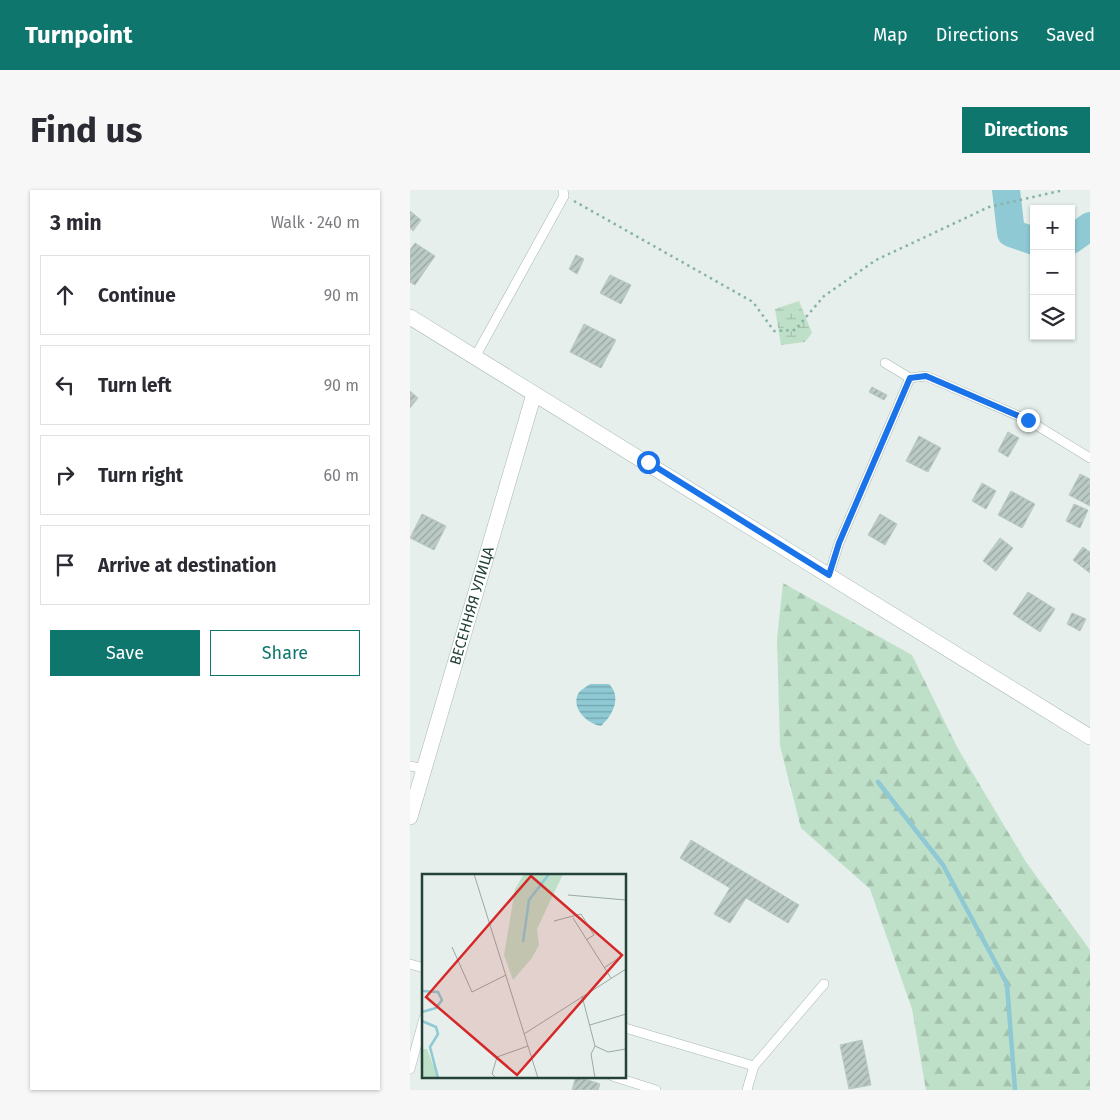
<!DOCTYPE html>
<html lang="en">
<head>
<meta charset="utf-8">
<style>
	:root { --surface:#fff; --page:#f7f7f7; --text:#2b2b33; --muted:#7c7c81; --line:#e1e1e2; --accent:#0f766e }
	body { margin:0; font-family:"Fira Sans",sans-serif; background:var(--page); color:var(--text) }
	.controls { position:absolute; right:15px; top:15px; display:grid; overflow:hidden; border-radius:0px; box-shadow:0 1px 4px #0004 }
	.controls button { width:45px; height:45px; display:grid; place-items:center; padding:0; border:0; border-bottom:1px solid var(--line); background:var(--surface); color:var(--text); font:25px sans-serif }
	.stop { position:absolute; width:15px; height:15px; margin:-11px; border:4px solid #1a73e8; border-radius:50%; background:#fff }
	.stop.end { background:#1a73e8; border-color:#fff; box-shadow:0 1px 5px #0008 }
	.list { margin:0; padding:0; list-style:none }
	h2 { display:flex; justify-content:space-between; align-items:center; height:65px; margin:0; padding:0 20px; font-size:21px }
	h2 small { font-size:16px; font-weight:400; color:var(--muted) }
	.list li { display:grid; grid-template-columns:32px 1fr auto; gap:15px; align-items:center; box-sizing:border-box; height:80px; margin:0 10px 10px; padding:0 10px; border:1px solid var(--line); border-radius:0px }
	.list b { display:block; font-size:19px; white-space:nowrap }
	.list em { font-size:16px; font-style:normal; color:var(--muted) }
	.actions { display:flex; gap:10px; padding:15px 20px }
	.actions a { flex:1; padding:11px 0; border:1px solid var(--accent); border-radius:0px; text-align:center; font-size:18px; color:var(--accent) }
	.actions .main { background:var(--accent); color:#fff }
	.icon { flex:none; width:28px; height:28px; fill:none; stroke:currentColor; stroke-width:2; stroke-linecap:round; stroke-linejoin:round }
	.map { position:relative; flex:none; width:680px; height:900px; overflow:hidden; border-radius:0px }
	header { display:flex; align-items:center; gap:30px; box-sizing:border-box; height:70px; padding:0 25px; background:var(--accent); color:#fff }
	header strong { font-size:24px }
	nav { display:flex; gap:28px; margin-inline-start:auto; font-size:18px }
	.intro { display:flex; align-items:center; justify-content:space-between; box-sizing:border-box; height:120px; padding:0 30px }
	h1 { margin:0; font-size:35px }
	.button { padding:12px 22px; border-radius:0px; background:var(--accent); color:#fff; font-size:18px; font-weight:700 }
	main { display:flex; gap:30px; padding:0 30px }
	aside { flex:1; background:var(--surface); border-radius:0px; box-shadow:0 1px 4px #0004 }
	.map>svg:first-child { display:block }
	.forest { fill:url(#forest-firs) }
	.wetland { fill:url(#wetland-marsh) }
	.water { fill:url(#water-rules) }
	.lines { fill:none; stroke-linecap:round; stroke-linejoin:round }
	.stream { stroke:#8ec9d4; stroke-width:4.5 }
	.river { stroke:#8ec9d4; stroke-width:28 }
	.building { fill:url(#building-hatch); stroke:#b8c9c2 }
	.service-casing { stroke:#a8b8b2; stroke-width:10 }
	.minor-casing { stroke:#a8b8b2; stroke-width:16 }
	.tertiary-casing { stroke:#a8b8b2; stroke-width:16 }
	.path { stroke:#86b3a5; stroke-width:2.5; stroke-dasharray:2.5 4; stroke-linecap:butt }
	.service { stroke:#fff; stroke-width:9 }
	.minor { stroke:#fff; stroke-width:15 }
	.tertiary { stroke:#fff; stroke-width:15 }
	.route { stroke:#1a73e8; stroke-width:6 }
	.labels { text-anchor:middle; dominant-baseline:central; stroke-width:5; stroke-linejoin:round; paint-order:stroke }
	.street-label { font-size:15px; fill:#24423a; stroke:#f7fbf9 }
	.inset-river { fill:none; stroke:#8ec9d4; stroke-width:2.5 }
	.inset-road { fill:none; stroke:#98aaa4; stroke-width:1 }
	.view { fill:#d62828; fill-opacity:0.15; stroke:#d62828; stroke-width:2.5 }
	.inset-edge { fill:none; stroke:#24423a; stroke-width:2.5 }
</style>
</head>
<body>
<header>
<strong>Turnpoint</strong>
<nav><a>Map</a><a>Directions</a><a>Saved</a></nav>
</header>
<div class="intro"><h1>Find us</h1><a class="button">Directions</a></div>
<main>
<aside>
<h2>3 min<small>Walk · 240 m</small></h2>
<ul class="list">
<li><svg class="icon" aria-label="ahead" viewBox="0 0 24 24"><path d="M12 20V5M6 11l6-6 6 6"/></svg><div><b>Continue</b></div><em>90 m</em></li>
<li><svg class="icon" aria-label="left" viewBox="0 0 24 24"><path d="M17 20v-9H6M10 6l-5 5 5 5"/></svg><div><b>Turn left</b></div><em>90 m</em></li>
<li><svg class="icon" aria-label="right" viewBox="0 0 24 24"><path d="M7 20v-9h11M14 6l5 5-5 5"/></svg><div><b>Turn right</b></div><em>60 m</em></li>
<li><svg class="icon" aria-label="arrive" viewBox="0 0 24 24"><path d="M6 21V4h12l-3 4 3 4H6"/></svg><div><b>Arrive at destination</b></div></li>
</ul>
<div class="actions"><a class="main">Save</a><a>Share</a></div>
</aside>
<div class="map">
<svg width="680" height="900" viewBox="0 0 680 900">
	<defs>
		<pattern id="forest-firs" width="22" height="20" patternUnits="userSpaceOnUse" patternTransform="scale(1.25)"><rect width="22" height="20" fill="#bfe0c8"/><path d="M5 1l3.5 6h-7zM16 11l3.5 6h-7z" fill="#a4c1ad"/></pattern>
		<pattern id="wetland-marsh" width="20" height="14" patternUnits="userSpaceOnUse" patternTransform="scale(1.25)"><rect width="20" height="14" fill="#bfe0c8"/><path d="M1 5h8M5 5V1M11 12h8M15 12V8" fill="none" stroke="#a4c1ad"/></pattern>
		<pattern id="water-rules" width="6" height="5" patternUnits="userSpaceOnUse" patternTransform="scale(1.25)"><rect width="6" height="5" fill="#8ec9d4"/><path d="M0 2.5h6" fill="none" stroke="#74a5ad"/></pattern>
		<pattern id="building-hatch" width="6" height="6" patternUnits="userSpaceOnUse" patternTransform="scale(1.25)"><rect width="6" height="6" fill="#bbcac4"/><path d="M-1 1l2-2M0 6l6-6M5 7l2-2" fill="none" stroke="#98a6a0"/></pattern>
	</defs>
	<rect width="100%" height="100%" fill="#e6efeb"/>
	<!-- forest -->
	<polygon class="forest" points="373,393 502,465 547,557 616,672 680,760 680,900 516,900 502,819 460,699 391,638 370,556 367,449"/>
	<!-- wetland -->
	<polygon class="wetland" points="389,111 402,143 395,152 371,155 365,119"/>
	<!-- water -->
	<path class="water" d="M180,494H199C212,507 203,525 191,536C178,534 161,519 168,504C170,500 176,497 180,494Z"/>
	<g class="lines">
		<!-- stream -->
		<polyline class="stream" points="468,592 533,675 597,794 605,900"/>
		<!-- river -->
		<g class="river">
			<polyline points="596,0 601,43 624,51"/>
			<polyline points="661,50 680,36"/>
		</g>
	</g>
	<!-- building -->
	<g class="building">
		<polygon points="0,21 11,30 3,41 0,38"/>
		<polygon points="5,53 25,66 5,95 0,92 0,60"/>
		<polygon points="166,65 174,69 167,84 159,79"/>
		<polygon points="200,85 221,95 211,114 190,103"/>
		<polygon points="174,134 206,150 191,178 160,162"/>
		<polygon points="462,197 477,205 474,210 459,202"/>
		<polygon points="0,201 8,208 0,218"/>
		<polygon points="598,242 609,248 598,267 588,261"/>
		<polygon points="509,246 531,258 518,282 496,271"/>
		<polygon points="670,284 680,289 680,316 659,305"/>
		<polygon points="572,293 586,301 576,319 562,311"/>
		<polygon points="601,301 625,314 612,338 588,325"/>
		<polygon points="664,314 678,320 670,338 656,331"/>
		<polygon points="12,324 36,336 24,360 0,348"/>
		<polygon points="470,324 487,334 475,355 458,345"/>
		<polygon points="590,348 603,358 586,381 573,371"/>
		<polygon points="673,357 680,362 680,383 663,370"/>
		<polygon points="618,402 645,419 630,442 603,424"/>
		<polygon points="662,423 676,429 670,441 657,434"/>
		<polygon points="281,650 389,715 378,733 336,708 320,733 304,724 320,698 270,668"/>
		<polygon points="452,850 461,895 439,899 430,855"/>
		<polygon points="166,886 190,894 188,900 162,900"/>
	</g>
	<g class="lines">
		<!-- service casing -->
		<g class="service-casing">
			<g id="service">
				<polyline points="65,167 154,6 153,0"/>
				<polyline points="475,173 500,188"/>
				<polyline points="419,385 429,353 500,188 516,186 618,230 680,268"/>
				<polyline points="0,576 14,579"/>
				<polyline points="0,774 14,778"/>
				<polyline points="215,838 344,876"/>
				<polyline points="0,879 14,828"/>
				<polyline points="202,886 246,900"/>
				<polyline points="337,900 344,876 414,794"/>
			</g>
		</g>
		<!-- minor casing -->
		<g class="minor-casing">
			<g id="minor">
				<path id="s1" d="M0,627L124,204"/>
			</g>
		</g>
		<!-- tertiary casing -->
		<g class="tertiary-casing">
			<polyline id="tertiary" points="0,127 680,547"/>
		</g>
		<!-- path -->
		<polyline class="path" points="164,11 343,112 364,141 385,140 414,106 466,70 579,17 654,0"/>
		<!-- service -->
		<use href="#service" class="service"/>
		<!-- minor -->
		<use href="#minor" class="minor"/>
		<!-- tertiary -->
		<use href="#tertiary" class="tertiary"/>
	</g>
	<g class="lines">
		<!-- route -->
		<polyline class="route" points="238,272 419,385 429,353 500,188 516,186 618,230"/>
	</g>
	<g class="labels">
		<!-- street labels -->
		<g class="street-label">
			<text stroke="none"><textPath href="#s1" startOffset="220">ВЕСЕННЯЯ УЛИЦА</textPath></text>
		</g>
	</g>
	<!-- overview -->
	<g transform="translate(12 684)">
		<rect width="204" height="204" fill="#e6efeb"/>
		<path d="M102,0H141L115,55L117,71L110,84L91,106L82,81L93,15Z" fill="#bfe0c8"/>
		<path d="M0,175H5L16,204H0Z" fill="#bfe0c8"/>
		<path class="inset-river" d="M101,68L107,26L127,0M0,117L16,118L20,126L14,134L0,138M0,147L14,153L16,160L8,173L16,204"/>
		<path class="inset-road" d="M52,0L116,204M146,21L204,26M151,44L189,104M132,47L159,40L172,61L164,66M30,73L50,118L84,101M182,94L201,81M160,122L173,172L186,178L204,175M168,151L204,140M102,160L204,95M173,172L169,180L173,204M74,204L70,200L75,183L106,172"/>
		<path class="view" d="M109,2L200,81L95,201L4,123Z"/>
		<rect width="204" height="204" class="inset-edge"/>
	</g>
</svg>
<div class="controls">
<button>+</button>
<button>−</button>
<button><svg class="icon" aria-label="layers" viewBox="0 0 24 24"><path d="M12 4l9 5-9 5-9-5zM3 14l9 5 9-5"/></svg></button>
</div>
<div class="stop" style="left:238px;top:272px"></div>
<div class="stop end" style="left:618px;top:230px"></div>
</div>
</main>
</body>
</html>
